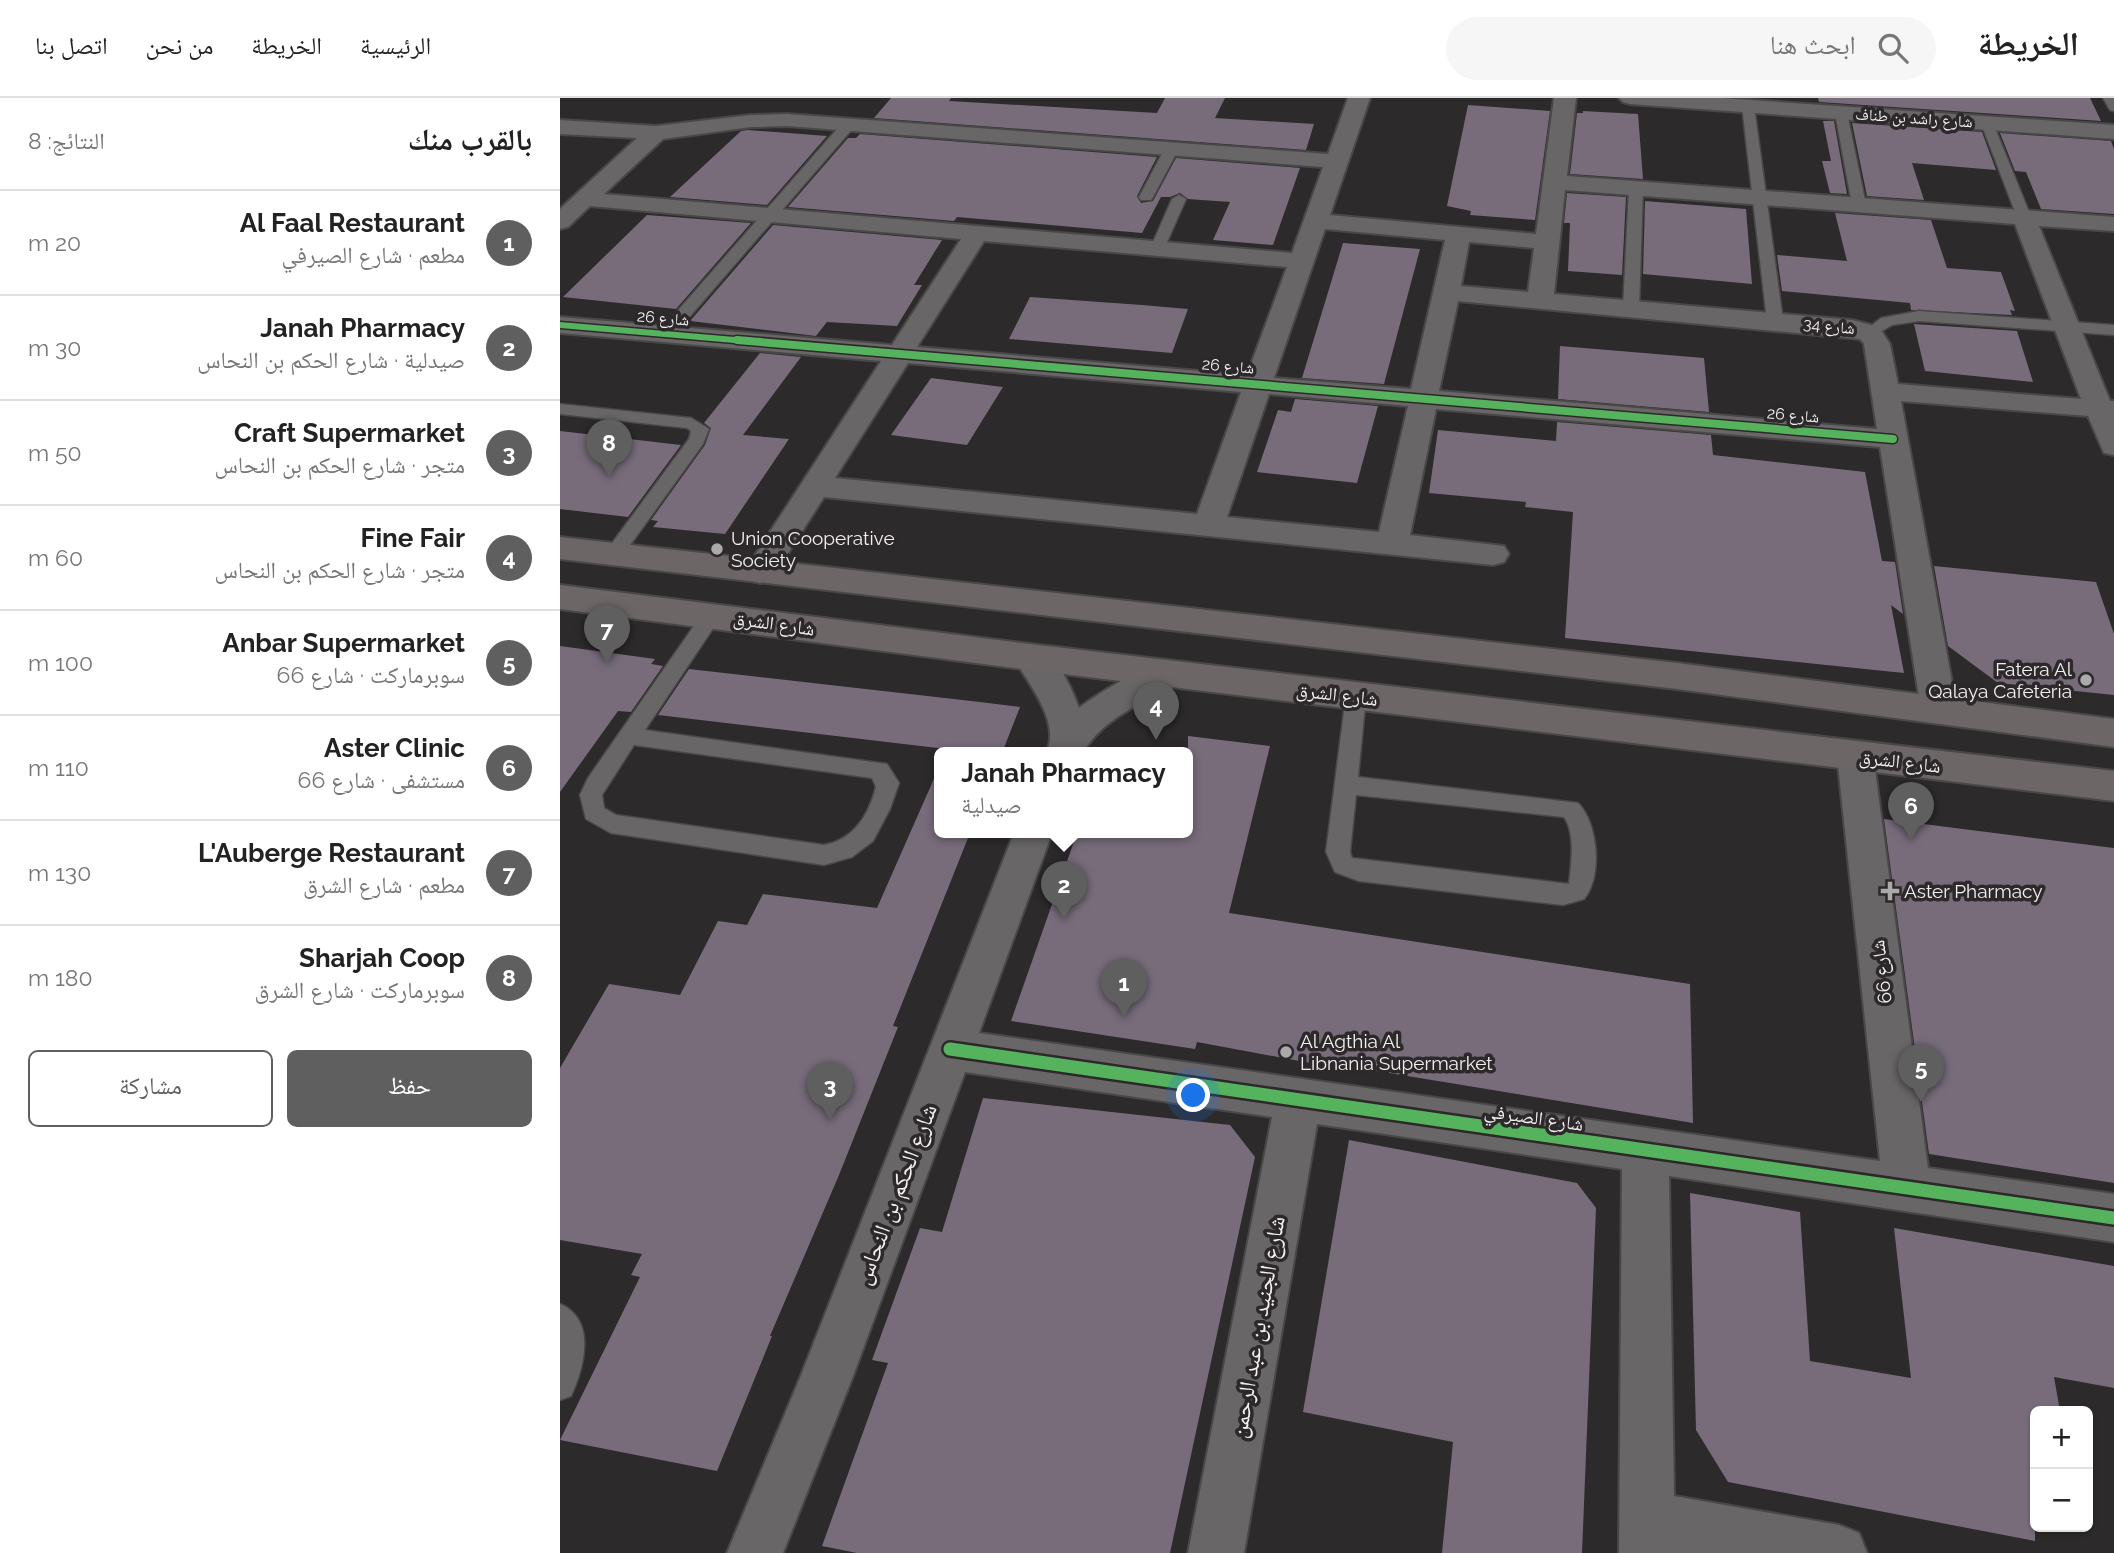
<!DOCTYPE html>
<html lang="ar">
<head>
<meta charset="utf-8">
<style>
	:root { --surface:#fff; --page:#f6f6f6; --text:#222; --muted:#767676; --line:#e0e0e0; --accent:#605f5f }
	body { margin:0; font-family:Raleway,"Noto Naskh Arabic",sans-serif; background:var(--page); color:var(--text); direction:rtl }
	.controls { position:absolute; right:21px; bottom:21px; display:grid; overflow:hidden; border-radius:10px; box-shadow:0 2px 5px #0004 }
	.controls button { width:63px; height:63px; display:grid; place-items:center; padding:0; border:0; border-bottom:2px solid var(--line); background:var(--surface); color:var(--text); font:35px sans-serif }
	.you { position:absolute; left:634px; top:998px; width:24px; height:24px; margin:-18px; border:5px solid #fff; border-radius:50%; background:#1a73e8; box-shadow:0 0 0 10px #1a73e833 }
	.badge { display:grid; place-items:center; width:46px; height:46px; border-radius:50%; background:var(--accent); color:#fff; font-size:23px; font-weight:700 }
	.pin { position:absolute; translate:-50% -58px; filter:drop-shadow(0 2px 4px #0008) }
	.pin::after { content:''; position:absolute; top:37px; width:24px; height:21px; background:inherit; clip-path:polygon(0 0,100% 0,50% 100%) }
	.popup { position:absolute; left:374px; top:649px; width:259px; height:91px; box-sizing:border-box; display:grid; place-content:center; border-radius:10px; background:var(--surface); filter:drop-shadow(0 2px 5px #0005); font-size:23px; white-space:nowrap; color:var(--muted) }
	.popup b { font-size:26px; color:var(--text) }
	.popup::after { content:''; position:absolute; left:50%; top:100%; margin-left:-14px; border:14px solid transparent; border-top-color:var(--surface) }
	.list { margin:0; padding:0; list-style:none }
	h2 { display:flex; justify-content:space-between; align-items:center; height:91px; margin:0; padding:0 28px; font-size:30px }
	h2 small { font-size:23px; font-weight:400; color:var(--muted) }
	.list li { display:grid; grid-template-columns:46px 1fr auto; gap:21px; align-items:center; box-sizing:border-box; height:105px; padding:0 28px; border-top:2px solid var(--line) }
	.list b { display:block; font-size:26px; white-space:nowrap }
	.list p { margin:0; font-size:23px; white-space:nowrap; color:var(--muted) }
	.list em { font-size:23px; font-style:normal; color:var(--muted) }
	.actions { display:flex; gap:14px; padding:21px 28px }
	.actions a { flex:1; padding:16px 0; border:2px solid var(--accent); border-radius:10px; text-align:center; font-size:24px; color:var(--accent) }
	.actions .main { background:var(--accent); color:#fff }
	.icon { flex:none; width:38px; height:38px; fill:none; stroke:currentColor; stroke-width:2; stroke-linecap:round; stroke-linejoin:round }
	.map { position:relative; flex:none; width:1554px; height:1455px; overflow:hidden; direction:ltr }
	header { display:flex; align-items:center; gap:42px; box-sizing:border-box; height:98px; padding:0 35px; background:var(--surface); border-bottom:2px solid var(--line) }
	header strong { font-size:33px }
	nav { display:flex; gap:38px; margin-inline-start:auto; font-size:24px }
	.search { width:490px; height:63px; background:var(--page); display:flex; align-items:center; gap:18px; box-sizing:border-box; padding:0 24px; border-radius:38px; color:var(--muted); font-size:26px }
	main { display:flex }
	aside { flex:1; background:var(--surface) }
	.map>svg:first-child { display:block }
	.building { fill:#786c7b }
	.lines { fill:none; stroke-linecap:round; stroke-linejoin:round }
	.service-casing { stroke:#494748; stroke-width:3 }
	.minor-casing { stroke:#494748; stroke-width:4 }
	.primary-casing { stroke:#494748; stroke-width:4 }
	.service { fill:#686666; fill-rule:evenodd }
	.minor { fill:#686666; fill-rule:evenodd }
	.primary { fill:#6d6666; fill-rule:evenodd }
	.cycleway-far2-casing { stroke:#2d292b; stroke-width:9 }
	.cycleway-far1-casing { stroke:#2d292b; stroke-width:11 }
	.cycleway-casing { stroke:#2d292b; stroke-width:18 }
	.cycleway-far2 { stroke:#56b35d; stroke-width:6 }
	.cycleway-far1 { stroke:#56b35d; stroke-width:8 }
	.cycleway { stroke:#56b35d; stroke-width:13 }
	.poi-dot { fill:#aba9aa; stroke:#2d292b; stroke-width:2.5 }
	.labels { text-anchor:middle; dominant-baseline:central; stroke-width:7; stroke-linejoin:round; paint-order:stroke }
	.far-street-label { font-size:16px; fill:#f0eeef; stroke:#2d292b }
	.poi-label { font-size:19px; fill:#f0eeef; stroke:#2d292b; text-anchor:start }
	.street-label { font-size:19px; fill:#f0eeef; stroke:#2d292b }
	.near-street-label { font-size:23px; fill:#f0eeef; stroke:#2d292b }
</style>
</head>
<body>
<header>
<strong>الخريطة</strong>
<div class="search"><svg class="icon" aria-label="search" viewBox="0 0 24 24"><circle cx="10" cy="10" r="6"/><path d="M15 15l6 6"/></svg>ابحث هنا</div>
<nav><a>الرئيسية</a><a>الخريطة</a><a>من نحن</a><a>اتصل بنا</a></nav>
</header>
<main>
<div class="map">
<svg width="1554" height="1455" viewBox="0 0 1554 1455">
	<rect width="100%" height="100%" fill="#2c2a2b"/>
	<!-- building -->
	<g class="building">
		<polygon points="331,0 391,0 389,3 597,15 605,0 665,0 655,20 754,26 746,52 314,20"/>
		<polygon points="1258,0 1530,0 1541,23 1259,4"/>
		<polygon points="908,7 990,13 975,122 910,117 911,113 887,108"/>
		<polygon points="1023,13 1078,16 1083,81 1010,76 1017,15 1023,15"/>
		<polygon points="1263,23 1274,23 1287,96 1270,95 1262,63 1271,63"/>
		<polygon points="1292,25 1422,34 1436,72 1352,65 1364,102 1307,98"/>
		<polygon points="188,32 267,38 207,107 110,99 181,33"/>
		<polygon points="1440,35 1551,43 1554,51 1554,116 1481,111 1466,74 1455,73"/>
		<polygon points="300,36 597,59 577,98 581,105 593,103 616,60 740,70 713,147 653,142 670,104 628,101 620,95 610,99 601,99 582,135 397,119 394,123 228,109 288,40 296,40"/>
		<polygon points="1007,95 1066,99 1062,177 1008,173 1010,125 1004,125"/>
		<polygon points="1085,103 1186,111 1192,186 1083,176"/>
		<polygon points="1275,115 1371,122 1387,170 1441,174 1455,213 1450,212 1452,217 1351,212 1350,205 1222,193 1217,157 1287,163"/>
		<polygon points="87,117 191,125 116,211 3,199"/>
		<polygon points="213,127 382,142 354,187 362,187 337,228 267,224 256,238 130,223"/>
		<polygon points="783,145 860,151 824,286 742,280"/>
		<polygon points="470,199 582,207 628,211 612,255 449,241"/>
		<polygon points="1354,226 1457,233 1473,284 1365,273"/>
		<polygon points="1000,248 1144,260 1149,314 998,301"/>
		<polygon points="200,255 241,259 183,337 229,341 165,436 93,429 98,423 91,422 145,347 151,330 144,325"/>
		<polygon points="371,280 443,289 407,347 331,337"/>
		<polygon points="735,301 818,308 797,385 697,374 718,312 731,314"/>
		<polygon points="997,324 1151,337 1153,357 1305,374 1322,463 1335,464 1343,516 1331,507 1344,575 1005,540 1013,414 965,409 966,404 869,395 878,332 996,343"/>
		<polygon points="0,333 121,347 68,419 0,411"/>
		<polygon points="1374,468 1536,484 1554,536 1554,597 1438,585 1388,548"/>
		<polygon points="0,548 95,561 91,566 103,568 71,614 58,613 0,694"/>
		<polygon points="129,571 420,604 460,609 442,655 385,655 386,651 98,617"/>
		<polygon points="628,638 710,648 669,815 1130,886 1133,1025 805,971 804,975 637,944 635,951 451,923 517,735 628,735"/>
		<polygon points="380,667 380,735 410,735 333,928 338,929 279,1077 210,1238 212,1238 157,1373 0,1342 80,1179 71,1177 82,1156 0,1142 0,970 49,886 120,897 158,823 187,827 203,796 317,810"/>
		<polygon points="1324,721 1554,750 1554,1085 1369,1056"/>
		<polygon points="423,1000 670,1027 695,1059 610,1455 297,1455 262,1448 328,1265 312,1262 360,1130 382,1134"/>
		<polygon points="789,1042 1017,1085 1036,1110 1022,1455 882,1455 893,1344 743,1314"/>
		<polygon points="1130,1095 1240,1114 1250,1263 1351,1280 1334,1130 1554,1168 1554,1290 1494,1279 1500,1313 1475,1313 1475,1443 1168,1384 1136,1332"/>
	</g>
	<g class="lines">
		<!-- service casing -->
		<g class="service-casing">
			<g id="service">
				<polygon points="1543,0 1554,0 1554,13 1550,12"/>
				<polygon points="1188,4 1194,8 1223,223 1215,228 1207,223 1182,8"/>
				<polygon points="1281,11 1287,15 1306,107 1299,111 1292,107 1275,15"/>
				<polygon points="1427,21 1433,25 1471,119 1469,122 1459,122 1457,119 1421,25"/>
				<polygon points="289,22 295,26 294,29 112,239 100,239 98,236 100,233 284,23"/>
				<polygon points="612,46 619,50 593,99 591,102 581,102 579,99 605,50"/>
				<polygon points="1076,86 1083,90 1079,210 1071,215 1063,210 1069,90"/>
				<polygon points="619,97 626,101 604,151 602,154 592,154 590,151 612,101"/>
				<polygon points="1359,213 1554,227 1554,237 1359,223 1332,227 1310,240 1302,235 1321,220"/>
				<polygon points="0,306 131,320 149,331 143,346 60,461 46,461 44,456 129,341 131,333 127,330 0,316"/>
				<path d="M152,510L159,512L162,517L85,632L327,666L339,685L330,711L313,743L292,759L264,767L51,735L26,721L20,697L28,680L145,512ZM74,647L312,680L316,689C309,716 294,742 264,747L56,717L44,710L42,697Z"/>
				<path d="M796,590L803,592L806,598L798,679L1018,705C1038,725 1043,778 1024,801L1003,807L799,783L775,774L766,754L786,598L789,592ZM796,697L1004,719C1016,736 1011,766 1009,786L792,760L790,754Z"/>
				<path d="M0,1206C37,1222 24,1270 11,1298L0,1302Z"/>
			</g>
		</g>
		<!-- minor casing -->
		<g class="minor-casing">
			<g id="minor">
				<path d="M788,0H810L770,117L976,136L994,0H1016L1007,78L1554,119V133L1479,128L1550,303H1554V357L1544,355L1528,318L1341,303L1397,612L1392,622L1379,626L1366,622L1361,612L1320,349L876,311L850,437L944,448L949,456L944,464L933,467L264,399L211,482L200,485L189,482L184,474L321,263L0,235V219L332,247L401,141L30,108L8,129L0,131V111L77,40L0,36V22L96,28L191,17L227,16L768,56ZM227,28L763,69L732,155L44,96L103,41L191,29ZM1005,92L1455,126L1521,301L1338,286L1330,246L1319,229L1292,222L994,196ZM765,131L885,142L851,291L714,280ZM424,143L727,169L687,277L357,249ZM909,144L974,150L968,194L901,188ZM898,203L1300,241L1304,246L1317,331L879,293ZM348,265L681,294L637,416L275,380ZM709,296L848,308L819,434L667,419Z"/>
				<polygon points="1059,0 1161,0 1554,27 1554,41 1070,6 1063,4"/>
				<path d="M470,546C496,554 510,586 519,610C534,598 592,562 610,563C614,564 618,566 621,567L626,576C619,589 604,593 591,600C565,613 537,629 523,655H486C502,624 467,584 453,559L458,550Z"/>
				<polygon points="1295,643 1308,647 1313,657 1368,1070 1554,1096 1554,1144 1109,1078 1114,1398 1279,1427 1299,1435 1307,1455 1059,1455 1062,1071 757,1026 684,1455 628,1455 712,1019 405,974 293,1278 223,1455 167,1455 242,1275 454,735 492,735 419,935 1320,1063 1277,657 1282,647"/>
			</g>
		</g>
		<!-- primary casing -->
		<g class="primary-casing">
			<g id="primary">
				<polygon points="0,439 1117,565 1554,621 1554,649 1117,591 0,461"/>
				<polygon points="0,487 470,546 1554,673 1554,703 470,572 0,511"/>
			</g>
		</g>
		<!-- service -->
		<use href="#service" class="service"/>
		<!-- minor -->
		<use href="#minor" class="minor"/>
		<!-- primary -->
		<use href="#primary" class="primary"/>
		<!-- cycleway-far2 casing -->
		<g class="cycleway-far2-casing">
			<polyline id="cycleway-far2" points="0,227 198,244"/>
		</g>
		<!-- cycleway-far1 casing -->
		<g class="cycleway-far1-casing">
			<polyline id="cycleway-far1" points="177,242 1333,341"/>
		</g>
		<!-- cycleway casing -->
		<g class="cycleway-casing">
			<polyline id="cycleway" points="390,951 1554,1120"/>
		</g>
		<!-- cycleway-far2 -->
		<use href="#cycleway-far2" class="cycleway-far2"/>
		<!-- cycleway-far1 -->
		<use href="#cycleway-far1" class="cycleway-far1"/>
		<!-- cycleway -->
		<use href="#cycleway" class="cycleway"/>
	</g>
	<!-- markers -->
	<g class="poi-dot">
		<circle cx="157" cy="451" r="7"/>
		<circle cx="1526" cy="582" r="7"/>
		<path d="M1326.5 782.5h7v7h7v7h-7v7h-7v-7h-7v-7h7z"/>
		<circle cx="726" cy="954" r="7"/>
	</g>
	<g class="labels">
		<!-- far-street labels -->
		<g class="far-street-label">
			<text transform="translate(1354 20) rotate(4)">شارع راشد بن طناف</text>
			<text transform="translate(103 220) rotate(5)">شارع 26</text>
			<text transform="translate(1269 228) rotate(6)">شارع 34</text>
			<text transform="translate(668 268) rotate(5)">شارع 26</text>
			<text transform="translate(1233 317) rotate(5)">شارع 26</text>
		</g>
		<!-- poi labels -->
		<g class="poi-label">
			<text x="171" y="440">Union Cooperative<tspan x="171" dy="22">Society</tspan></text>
			<text x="1512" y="571" text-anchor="end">Fatera Al<tspan x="1512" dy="22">Qalaya Cafeteria</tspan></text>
			<text x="1344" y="793">Aster Pharmacy</text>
			<text x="740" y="943">Al Agthia Al<tspan x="740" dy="22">Libnania Supermarket</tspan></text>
		</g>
		<!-- street labels -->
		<g class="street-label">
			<text transform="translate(214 525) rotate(8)">شارع الشرق</text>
			<text transform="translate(777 596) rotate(7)">شارع الشرق</text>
			<text transform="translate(1340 663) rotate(7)">شارع الشرق</text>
			<text transform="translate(1321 874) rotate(-97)">شارع 66</text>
			<text transform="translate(974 1019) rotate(8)">شارع الصيرفي</text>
		</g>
		<!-- near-street labels -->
		<g class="near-street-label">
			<text transform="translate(335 1096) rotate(-69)">شارع الحكم بن النحاس</text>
			<text transform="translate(697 1229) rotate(-80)">شارع الجنيد بن عبد الرحمن</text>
		</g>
	</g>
</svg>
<div class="controls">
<button>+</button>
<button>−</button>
</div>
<div class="you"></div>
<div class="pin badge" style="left:564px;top:919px">1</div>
<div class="pin badge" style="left:504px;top:821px">2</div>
<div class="popup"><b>Janah Pharmacy</b>صيدلية</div>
<div class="pin badge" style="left:270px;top:1022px">3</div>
<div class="pin badge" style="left:596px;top:642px">4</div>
<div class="pin badge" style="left:1361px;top:1004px">5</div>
<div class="pin badge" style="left:1351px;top:742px">6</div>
<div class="pin badge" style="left:47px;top:565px">7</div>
<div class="pin badge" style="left:49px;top:379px">8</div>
</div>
<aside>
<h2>بالقرب منك<small>النتائج: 8</small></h2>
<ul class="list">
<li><span class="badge">1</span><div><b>Al Faal Restaurant</b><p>مطعم · شارع الصيرفي</p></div><em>20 m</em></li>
<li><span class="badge">2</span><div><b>Janah Pharmacy</b><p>صيدلية · شارع الحكم بن النحاس</p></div><em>30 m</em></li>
<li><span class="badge">3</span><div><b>Craft Supermarket</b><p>متجر · شارع الحكم بن النحاس</p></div><em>50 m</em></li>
<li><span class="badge">4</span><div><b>Fine Fair</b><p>متجر · شارع الحكم بن النحاس</p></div><em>60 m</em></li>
<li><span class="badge">5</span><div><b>Anbar Supermarket</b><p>سوبرماركت · شارع 66</p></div><em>100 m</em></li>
<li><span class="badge">6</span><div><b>Aster Clinic</b><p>مستشفى · شارع 66</p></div><em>110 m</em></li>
<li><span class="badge">7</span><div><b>L'Auberge Restaurant</b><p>مطعم · شارع الشرق</p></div><em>130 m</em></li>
<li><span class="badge">8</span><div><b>Sharjah Coop</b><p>سوبرماركت · شارع الشرق</p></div><em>180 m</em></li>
</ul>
<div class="actions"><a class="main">حفظ</a><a>مشاركة</a></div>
</aside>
</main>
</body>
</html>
